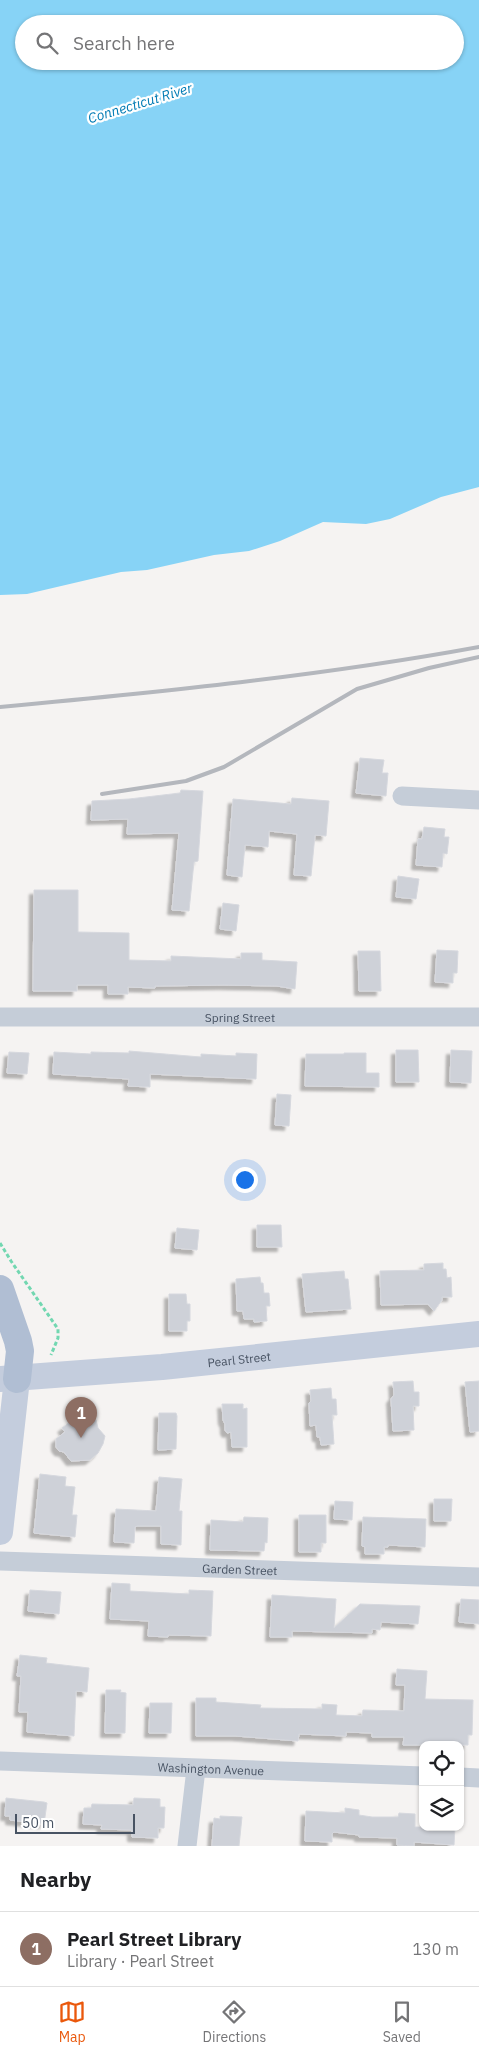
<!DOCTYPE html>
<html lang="en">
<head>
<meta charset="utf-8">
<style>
	:root { --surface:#fff; --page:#f6f6f6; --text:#202124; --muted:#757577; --line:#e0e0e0; --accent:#ea580c }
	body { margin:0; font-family:"IBM Plex Sans",sans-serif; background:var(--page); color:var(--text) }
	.controls { position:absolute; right:15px; bottom:15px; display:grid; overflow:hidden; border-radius:10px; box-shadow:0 1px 4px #0004 }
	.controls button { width:45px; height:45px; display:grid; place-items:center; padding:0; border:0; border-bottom:1px solid var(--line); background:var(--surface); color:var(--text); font:25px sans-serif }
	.scale { position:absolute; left:15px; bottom:12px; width:120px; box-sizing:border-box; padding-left:5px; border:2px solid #485363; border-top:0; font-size:14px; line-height:18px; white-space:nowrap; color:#485363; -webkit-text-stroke:4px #fff; paint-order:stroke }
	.you { position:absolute; left:244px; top:1179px; width:18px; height:18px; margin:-12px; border:4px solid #fff; border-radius:50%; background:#1a73e8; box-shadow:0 0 0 8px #1a73e833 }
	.badge { display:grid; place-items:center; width:32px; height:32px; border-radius:50%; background:var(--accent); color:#fff; font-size:16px; font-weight:700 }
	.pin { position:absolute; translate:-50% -41px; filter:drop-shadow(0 1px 2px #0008) }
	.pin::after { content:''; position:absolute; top:26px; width:18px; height:15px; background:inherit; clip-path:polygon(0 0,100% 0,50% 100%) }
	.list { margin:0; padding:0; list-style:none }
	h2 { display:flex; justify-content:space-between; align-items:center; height:65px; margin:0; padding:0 20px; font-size:21px }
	h2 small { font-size:16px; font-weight:400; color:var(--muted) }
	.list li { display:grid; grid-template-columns:32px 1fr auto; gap:15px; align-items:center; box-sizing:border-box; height:75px; padding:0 20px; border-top:1px solid var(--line) }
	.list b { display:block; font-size:19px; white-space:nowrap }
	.list p { margin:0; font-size:16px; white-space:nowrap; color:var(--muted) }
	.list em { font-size:16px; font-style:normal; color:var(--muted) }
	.icon { flex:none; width:28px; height:28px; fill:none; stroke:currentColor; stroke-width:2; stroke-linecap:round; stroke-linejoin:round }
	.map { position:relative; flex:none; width:479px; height:1846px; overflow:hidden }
	.search { position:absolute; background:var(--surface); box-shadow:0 1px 4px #0004; left:15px; right:15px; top:15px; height:55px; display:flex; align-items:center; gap:12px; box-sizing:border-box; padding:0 18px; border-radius:28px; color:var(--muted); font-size:19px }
	.sheet { height:140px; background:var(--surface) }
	nav { display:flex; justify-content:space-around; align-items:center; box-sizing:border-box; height:70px; border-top:1px solid var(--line); background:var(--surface); font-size:14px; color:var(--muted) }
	nav a { display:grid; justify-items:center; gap:2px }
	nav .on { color:var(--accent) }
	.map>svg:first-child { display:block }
	.water { fill:#87d3f6; fill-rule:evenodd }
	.building { fill:#ced1d8; stroke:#d6d8de; filter:url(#shadow) }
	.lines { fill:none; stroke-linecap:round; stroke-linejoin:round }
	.path { stroke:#72d7b1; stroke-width:3; stroke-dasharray:4 2.5; stroke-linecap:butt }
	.street { stroke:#c5cdd8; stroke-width:19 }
	.secondary { stroke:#c4cddd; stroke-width:26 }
	.primary { stroke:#b0bed3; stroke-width:28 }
	.rail { stroke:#b4b7bd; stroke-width:4 }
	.labels { text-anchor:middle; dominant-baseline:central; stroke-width:4.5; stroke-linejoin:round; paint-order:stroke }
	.street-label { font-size:12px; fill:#485363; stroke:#fff }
	.water-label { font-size:14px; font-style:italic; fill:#017bb4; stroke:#fff }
</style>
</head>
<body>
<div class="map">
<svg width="479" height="1846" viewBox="0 0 479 1846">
	<defs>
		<filter id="shadow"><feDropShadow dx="-4.5" dy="4.5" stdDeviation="1" flood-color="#0004"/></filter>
	</defs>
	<rect width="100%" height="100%" fill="#f5f3f2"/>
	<!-- water -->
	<path class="water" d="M0,0H479V487L441,497L390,519L366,524L323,522L280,541L249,551L214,555L147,570L121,572L27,594L0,595ZM24,24H455V61H24Z"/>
	<!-- building -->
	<g class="building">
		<polygon points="360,758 384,760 382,773 388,773 386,796 356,793"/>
		<polygon points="181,790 203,791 198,861 194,862 189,911 172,910 179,833 127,834 128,819 91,820 92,801 129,799 180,793"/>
		<polygon points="292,798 329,801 326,836 315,835 311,876 294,875 297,834 269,831 268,847 245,845 242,877 227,875 233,799 291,804"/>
		<polygon points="424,827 445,829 444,837 449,837 447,854 443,853 442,867 416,865 418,839 422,839"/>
		<polygon points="398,876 419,879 416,899 396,897"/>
		<polygon points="34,890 78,890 78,932 129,933 129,960 171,961 171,956 241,959 241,953 262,953 262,960 297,962 295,989 277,986 223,985 155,986 155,988 128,987 128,994 108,994 108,985 77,985 77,991 33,991"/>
		<polygon points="223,903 239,905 236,931 220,929"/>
		<polygon points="437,950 458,951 457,973 453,973 453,983 435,982"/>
		<polygon points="358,951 380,951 381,991 359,991"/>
		<polygon points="396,1050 418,1050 419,1082 396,1082"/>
		<polygon points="451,1050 472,1051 471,1083 450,1082"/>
		<polygon points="129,1051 201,1057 201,1054 236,1056 236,1053 257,1054 256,1079 150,1074 150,1087 128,1086 129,1079 53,1074 54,1052 91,1054 91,1052 129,1053"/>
		<polygon points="9,1052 29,1053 27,1074 7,1073"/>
		<polygon points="344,1053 366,1053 366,1073 379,1073 379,1087 305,1086 306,1054 344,1054"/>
		<polygon points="277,1094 291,1095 289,1126 275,1125"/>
		<polygon points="257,1225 281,1225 282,1247 257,1247"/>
		<polygon points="177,1228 199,1230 197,1250 175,1248"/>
		<polygon points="443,1263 443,1269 446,1269 447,1278 451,1277 452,1297 442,1297 442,1300 434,1311 428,1304 381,1305 380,1271 424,1270 424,1264"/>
		<polygon points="344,1271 345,1279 348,1279 351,1309 306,1312 302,1274"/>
		<polygon points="260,1277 261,1283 263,1283 264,1293 269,1293 270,1306 266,1306 267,1321 254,1322 254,1319 244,1319 243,1311 237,1311 236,1279"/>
		<polygon points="169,1294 186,1294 187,1304 190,1304 190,1321 187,1321 187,1331 169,1331"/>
		<polygon points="413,1381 414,1392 419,1392 419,1406 413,1406 414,1430 393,1431 391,1399 394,1395 393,1382"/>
		<polygon points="479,1381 479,1431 470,1432 465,1382"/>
		<polygon points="331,1388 332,1399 336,1399 337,1415 332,1415 334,1444 321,1445 320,1437 317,1437 316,1425 310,1426 309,1403 311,1401 310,1390"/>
		<polygon points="222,1404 243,1404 243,1409 247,1408 247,1447 232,1447 231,1432 227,1433 225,1430 225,1424 223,1420"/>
		<polygon points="159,1413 176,1413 177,1416 176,1449 158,1450"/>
		<polygon points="87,1416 96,1420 98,1428 105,1436 103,1444 98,1453 90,1460 71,1461 64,1452 59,1451 56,1447 56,1439 65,1432 62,1428 74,1419 77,1423"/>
		<polygon points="40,1474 66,1477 65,1486 75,1487 72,1515 77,1515 75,1537 34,1533"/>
		<polygon points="159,1477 182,1479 179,1511 182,1511 181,1545 161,1544 161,1526 137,1526 135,1527 134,1543 114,1542 116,1509 156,1511"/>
		<polygon points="434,1499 452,1499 451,1521 434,1521"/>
		<polygon points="335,1501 353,1502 352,1520 334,1519"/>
		<polygon points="299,1515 326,1515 326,1543 321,1543 321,1552 299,1552"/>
		<polygon points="244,1517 268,1518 267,1543 265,1542 264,1551 210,1550 211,1520 243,1522"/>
		<polygon points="363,1517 426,1519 425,1547 388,1545 388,1547 384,1547 384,1554 365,1554 365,1547 362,1546"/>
		<polygon points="112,1583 130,1584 130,1591 189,1594 189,1590 213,1591 211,1636 168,1635 168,1637 148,1636 149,1621 110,1619"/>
		<polygon points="30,1590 61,1592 59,1614 28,1611"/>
		<polygon points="272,1595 336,1599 334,1628 360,1604 420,1606 418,1624 381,1622 380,1630 372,1629 372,1633 292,1631 292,1637 270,1637"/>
		<polygon points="461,1599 479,1600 479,1624 459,1622"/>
		<polygon points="20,1655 47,1658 46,1663 89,1668 87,1692 76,1691 74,1736 27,1732 28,1712 19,1712 21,1676 17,1676"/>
		<polygon points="397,1669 427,1671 425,1699 473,1700 472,1735 468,1735 468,1745 403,1745 404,1737 372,1737 372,1733 346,1732 346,1736 299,1734 298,1741 236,1736 196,1736 196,1698 216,1698 216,1702 261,1705 260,1708 322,1709 322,1704 337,1705 336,1715 362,1716 363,1710 404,1711 405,1685 396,1685"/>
		<polygon points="106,1690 121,1690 120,1692 126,1693 125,1733 105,1733"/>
		<polygon points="150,1703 172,1703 171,1733 149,1733"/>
		<polygon points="6,1798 44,1802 47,1803 44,1824 10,1820 10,1816 5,1816"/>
		<polygon points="134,1798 160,1799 160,1807 165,1807 164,1828 158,1828 158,1838 132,1837 132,1830 101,1829 102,1825 83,1824 84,1808 91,1808 92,1804 133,1805"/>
		<polygon points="345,1808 359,1810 359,1815 372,1817 398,1817 399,1813 415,1814 415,1827 455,1827 454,1845 414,1842 414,1846 397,1845 397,1838 359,1837 359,1835 334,1832 332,1834 332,1842 305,1841 306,1811 345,1813"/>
		<polygon points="220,1816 242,1817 239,1846 212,1846 214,1818 220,1819"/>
	</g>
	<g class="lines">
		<!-- path -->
		<polyline class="path" points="0,1243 11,1261 58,1329 58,1338 51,1355"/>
		<!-- street -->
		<g class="street">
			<polyline points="402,796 479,800"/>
			<path id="s1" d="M0,1017H479"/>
			<path id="s2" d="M0,1561L479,1577"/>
			<path id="s3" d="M0,1761L423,1776"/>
			<polyline points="460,1777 479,1778"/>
			<polyline points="187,1846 196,1769"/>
		</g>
		<!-- secondary -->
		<g class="secondary">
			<path id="s4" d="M0,1379L162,1367L479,1334"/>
			<polyline points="0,1532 17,1379"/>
		</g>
		<!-- primary -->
		<polyline class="primary" points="0,1289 18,1341 20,1351 17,1379"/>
		<!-- rail -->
		<g class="rail">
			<path d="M0,707C160,692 321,676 479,647"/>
			<polyline points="102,794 186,781 224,767 357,689 429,668 479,657"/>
		</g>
	</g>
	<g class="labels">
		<!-- street labels -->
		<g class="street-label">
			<text stroke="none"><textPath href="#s1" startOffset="240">Spring Street</textPath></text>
			<text stroke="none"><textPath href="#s4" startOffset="240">Pearl Street</textPath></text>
			<text stroke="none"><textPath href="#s2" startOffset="240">Garden Street</textPath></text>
			<text stroke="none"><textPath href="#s3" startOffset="211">Washington Avenue</textPath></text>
		</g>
		<!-- water labels -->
		<g class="water-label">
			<text transform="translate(140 103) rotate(-17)">Connecticut River</text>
		</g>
	</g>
</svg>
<div class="controls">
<button><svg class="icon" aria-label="locate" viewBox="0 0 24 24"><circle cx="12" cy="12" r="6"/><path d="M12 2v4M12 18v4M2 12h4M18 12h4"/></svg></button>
<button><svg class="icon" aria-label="layers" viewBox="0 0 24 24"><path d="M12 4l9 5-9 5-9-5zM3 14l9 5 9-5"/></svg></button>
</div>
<div class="scale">50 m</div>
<div class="you"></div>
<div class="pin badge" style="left:81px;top:1438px;background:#8d6e63">1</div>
<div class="search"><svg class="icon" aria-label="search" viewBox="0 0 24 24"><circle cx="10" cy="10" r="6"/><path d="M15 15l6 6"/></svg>Search here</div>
</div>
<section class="sheet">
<h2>Nearby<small></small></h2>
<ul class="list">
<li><span class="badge" style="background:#8d6e63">1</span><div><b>Pearl Street Library</b><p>Library · Pearl Street</p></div><em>130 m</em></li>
</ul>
</section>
<nav>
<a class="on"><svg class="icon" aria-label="map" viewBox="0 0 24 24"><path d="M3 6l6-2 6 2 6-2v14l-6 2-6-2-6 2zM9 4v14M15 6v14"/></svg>Map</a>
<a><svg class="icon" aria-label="directions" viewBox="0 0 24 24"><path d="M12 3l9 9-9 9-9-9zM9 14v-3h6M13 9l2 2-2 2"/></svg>Directions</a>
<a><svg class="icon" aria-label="saved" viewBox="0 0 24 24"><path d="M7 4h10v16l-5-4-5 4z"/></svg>Saved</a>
</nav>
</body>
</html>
